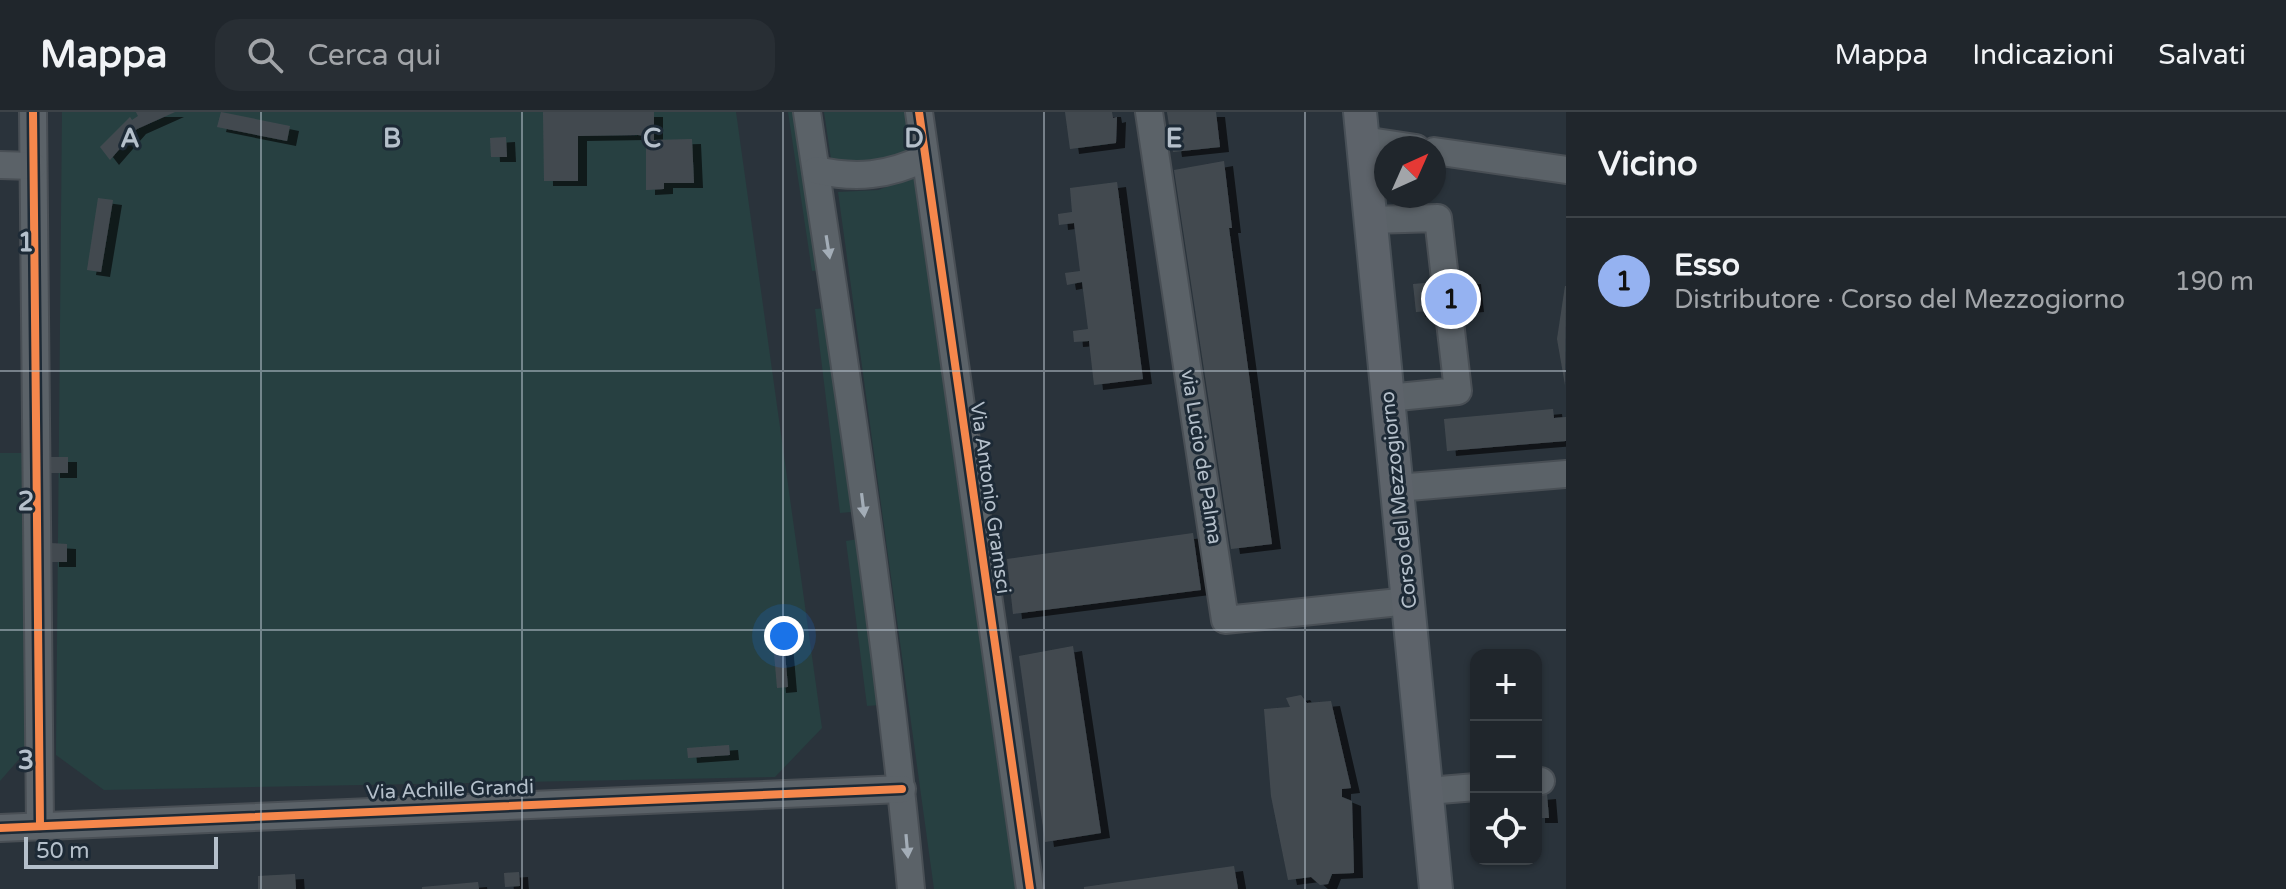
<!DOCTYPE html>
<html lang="it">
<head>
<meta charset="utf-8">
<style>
	:root { --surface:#20262c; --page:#282e34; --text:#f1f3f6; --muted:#a2a5a9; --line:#3d4348; --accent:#95b2f1 }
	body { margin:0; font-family:"Varela Round",sans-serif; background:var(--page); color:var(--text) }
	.controls { position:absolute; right:24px; bottom:24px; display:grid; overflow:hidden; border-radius:16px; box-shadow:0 2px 6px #0004 }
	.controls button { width:72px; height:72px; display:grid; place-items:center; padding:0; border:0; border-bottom:2px solid var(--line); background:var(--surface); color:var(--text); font:40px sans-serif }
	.compass { position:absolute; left:1374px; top:24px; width:72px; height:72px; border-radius:50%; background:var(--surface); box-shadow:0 2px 6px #0004; rotate:45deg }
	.scale { position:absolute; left:24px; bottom:20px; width:194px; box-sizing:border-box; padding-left:8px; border:4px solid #b5c0cb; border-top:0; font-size:22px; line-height:28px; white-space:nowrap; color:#b5c0cb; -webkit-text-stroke:6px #1d2a36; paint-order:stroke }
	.you { position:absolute; left:784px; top:524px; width:28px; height:28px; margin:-20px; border:6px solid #fff; border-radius:50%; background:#1a73e8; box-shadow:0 0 0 12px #1a73e833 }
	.badge { display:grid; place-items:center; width:52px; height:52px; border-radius:50%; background:var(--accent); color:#111; font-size:26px; font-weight:700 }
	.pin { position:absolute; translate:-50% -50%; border:4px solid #fff; box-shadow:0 2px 8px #0006 }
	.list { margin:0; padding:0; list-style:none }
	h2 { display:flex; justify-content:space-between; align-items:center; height:104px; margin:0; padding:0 32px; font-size:34px }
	h2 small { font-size:26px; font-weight:400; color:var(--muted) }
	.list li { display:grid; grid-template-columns:52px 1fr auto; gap:24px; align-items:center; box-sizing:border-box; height:128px; padding:0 32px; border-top:2px solid var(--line) }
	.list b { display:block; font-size:30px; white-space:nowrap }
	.list p { margin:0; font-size:26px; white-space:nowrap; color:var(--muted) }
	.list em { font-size:26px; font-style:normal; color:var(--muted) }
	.icon { flex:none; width:44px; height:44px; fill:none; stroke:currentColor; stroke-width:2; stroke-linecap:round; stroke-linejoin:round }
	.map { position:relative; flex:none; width:1566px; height:777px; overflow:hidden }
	header { display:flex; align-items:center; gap:48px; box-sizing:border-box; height:112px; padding:0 40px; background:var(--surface); border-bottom:2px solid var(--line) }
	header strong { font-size:38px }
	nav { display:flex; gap:44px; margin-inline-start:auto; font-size:28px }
	.search { width:560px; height:72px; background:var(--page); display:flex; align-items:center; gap:20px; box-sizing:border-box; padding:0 28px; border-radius:24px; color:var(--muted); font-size:30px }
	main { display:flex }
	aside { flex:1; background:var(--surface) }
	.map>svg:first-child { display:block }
	.green { fill:#274041 }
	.building { fill:#434a50; filter:url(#shadow) }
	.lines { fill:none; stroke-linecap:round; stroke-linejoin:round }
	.minor-casing { stroke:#494f55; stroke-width:30 }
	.major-casing { stroke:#485057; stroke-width:36 }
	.minor { stroke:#5b6268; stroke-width:26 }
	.major { stroke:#5d636a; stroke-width:32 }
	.cycleway-casing { stroke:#1d2a36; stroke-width:13 }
	.cycleway { stroke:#f5874c; stroke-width:8 }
	.oneway { fill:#a3adb7 }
	.grid { fill:none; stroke:#b5c0cb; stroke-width:2; stroke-opacity:0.55 }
	.labels { text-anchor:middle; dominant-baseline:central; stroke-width:6; stroke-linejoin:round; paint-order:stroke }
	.street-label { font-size:20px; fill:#b5c0cb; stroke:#1d2a36 }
	.grid-label { font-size:26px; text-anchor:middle; font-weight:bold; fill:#b5c0cb; stroke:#1d2a36; stroke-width:6; stroke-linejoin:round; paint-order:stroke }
</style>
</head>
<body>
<header>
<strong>Mappa</strong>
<div class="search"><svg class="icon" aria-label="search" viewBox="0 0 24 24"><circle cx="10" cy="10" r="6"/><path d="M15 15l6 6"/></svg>Cerca qui</div>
<nav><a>Mappa</a><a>Indicazioni</a><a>Salvati</a></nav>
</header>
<main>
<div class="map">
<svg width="1566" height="777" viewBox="0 0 1566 777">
	<defs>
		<filter id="shadow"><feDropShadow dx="9" dy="5" stdDeviation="0" flood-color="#0009"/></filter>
	</defs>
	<rect width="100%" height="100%" fill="#2a333b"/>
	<!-- green -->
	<g class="green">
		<polygon points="62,0 736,0 822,616 775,665 104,678 56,643"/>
		<polygon points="788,0 796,0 820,158 812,159"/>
		<path d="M824,0H908L915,40C888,49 858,56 831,47Z"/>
		<polygon points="917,64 1017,777 934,777 838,80 878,78"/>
		<polygon points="826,196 851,400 840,401 815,197"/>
		<polygon points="0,341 24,341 27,638 0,669"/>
		<polygon points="858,427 880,593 867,594 846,429"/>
	</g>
	<!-- building -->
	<g class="building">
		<polygon points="136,0 175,0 137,17 110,48 100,35 130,5 132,8 138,4"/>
		<polygon points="221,0 290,14 287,29 217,15"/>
		<polygon points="543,0 654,0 654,28 692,27 694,71 664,71 664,77 646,78 646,24 638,23 578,24 578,69 544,69"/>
		<polygon points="1065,0 1112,0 1113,6 1117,5 1116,31 1070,37"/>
		<polygon points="1167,0 1216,0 1220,35 1173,40"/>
		<polygon points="506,25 507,45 491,45 490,26"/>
		<polygon points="1224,49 1232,116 1229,116 1272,432 1231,437 1174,58"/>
		<polygon points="1117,70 1143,267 1094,273 1089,229 1074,230 1073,219 1088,217 1082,170 1067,173 1065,161 1080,159 1074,111 1059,113 1058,102 1072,100 1070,76"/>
		<polygon points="98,86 113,88 101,160 87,158"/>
		<polygon points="1472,167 1475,195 1416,200 1413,172"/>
		<polygon points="1565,174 1566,174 1565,273 1557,227"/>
		<polygon points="1553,297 1554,306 1566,305 1566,329 1447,339 1444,307"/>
		<rect x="51" y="345" width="17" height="16"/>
		<polygon points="1193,421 1201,478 1013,502 1007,447"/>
		<polygon points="50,431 67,432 67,450 50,450"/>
		<polygon points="773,529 784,529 788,575 777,576"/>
		<polygon points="1073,534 1101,721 1045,730 1019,544"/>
		<polygon points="1301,583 1307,591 1331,589 1351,676 1342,677 1342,685 1352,689 1354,761 1332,762 1328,772 1320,773 1311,765 1288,768 1271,684 1264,597 1290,595 1286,586"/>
		<polygon points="729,633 730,643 688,646 687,636"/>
		<polygon points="1547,682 1549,706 1536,706 1536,683"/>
		<polygon points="1234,754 1238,777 1084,777 1084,775"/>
		<polygon points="519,760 520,774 505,775 504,761"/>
		<polygon points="295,762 296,777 258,777 258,764"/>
		<polygon points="478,770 479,777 422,777 422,775"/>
	</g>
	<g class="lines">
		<!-- minor casing -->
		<g class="minor-casing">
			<g id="minor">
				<polyline points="33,0 40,714"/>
				<path d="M807,0C845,257 887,518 911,777"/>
				<polyline points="919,0 1030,777"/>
				<polyline points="1149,0 1225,508 1409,489"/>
				<polyline points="1363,28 1416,36"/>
				<polyline points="1434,39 1566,58"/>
				<polyline points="0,53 33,54"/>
				<path d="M816,58C856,67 888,64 925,46"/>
				<polyline points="1371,108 1438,106 1458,279 1388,286"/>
				<polyline points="1397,376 1566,362"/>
				<polyline points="1536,670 1541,669"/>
				<polyline points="1428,679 1476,675"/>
				<polyline points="0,716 902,677"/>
			</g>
		</g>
		<!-- major casing -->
		<g class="major-casing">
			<polyline id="major" points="1360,0 1436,777"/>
		</g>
		<!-- minor -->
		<use href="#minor" class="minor"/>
		<!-- major -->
		<use href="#major" class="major"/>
		<!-- cycleway casing -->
		<g class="cycleway-casing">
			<g id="cycleway">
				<polyline points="33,0 40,714"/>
				<polyline points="919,0 1030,777"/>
				<polyline points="0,716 902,677"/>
			</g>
		</g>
		<!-- cycleway -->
		<use href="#cycleway" class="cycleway"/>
	</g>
	<!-- one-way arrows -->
	<defs><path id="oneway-solid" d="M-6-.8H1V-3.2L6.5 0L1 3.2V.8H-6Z" transform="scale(2)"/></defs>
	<g class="oneway">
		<use href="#oneway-solid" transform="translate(828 135) rotate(81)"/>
		<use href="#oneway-solid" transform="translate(863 393) rotate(83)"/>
		<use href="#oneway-solid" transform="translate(907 734) rotate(85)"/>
	</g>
	<!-- grid -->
	<path class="grid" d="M261,0V777M522,0V777M783,0V777M1044,0V777M1305,0V777M0,259H1566M0,518H1566"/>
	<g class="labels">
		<!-- street labels -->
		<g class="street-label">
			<text transform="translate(1201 345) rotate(81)">via Lucio de Palma</text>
			<text transform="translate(990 386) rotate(82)">Via Antonio Gramsci</text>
			<text transform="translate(1399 388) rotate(-96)">Corso del Mezzogiorno</text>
			<text transform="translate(450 678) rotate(-2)">Via Achille Grandi</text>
		</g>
	</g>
	<g class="grid-label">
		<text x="130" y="35">A</text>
		<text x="392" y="35">B</text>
		<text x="652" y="35">C</text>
		<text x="914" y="35">D</text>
		<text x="1174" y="35">E</text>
		<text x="26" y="139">1</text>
		<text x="26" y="398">2</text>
		<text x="26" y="657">3</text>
	</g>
</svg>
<div class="controls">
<button>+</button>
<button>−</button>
<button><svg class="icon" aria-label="locate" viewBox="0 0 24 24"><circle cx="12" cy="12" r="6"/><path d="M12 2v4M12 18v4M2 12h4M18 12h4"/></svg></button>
</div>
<svg class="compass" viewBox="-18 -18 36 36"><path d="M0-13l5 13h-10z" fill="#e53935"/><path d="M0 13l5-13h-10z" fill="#a2a5a9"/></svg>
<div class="scale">50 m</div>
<div class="you"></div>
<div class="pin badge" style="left:1451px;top:187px">1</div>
</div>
<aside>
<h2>Vicino<small></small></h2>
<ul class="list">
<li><span class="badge">1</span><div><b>Esso</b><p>Distributore · Corso del Mezzogiorno</p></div><em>190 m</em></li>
</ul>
</aside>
</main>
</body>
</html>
